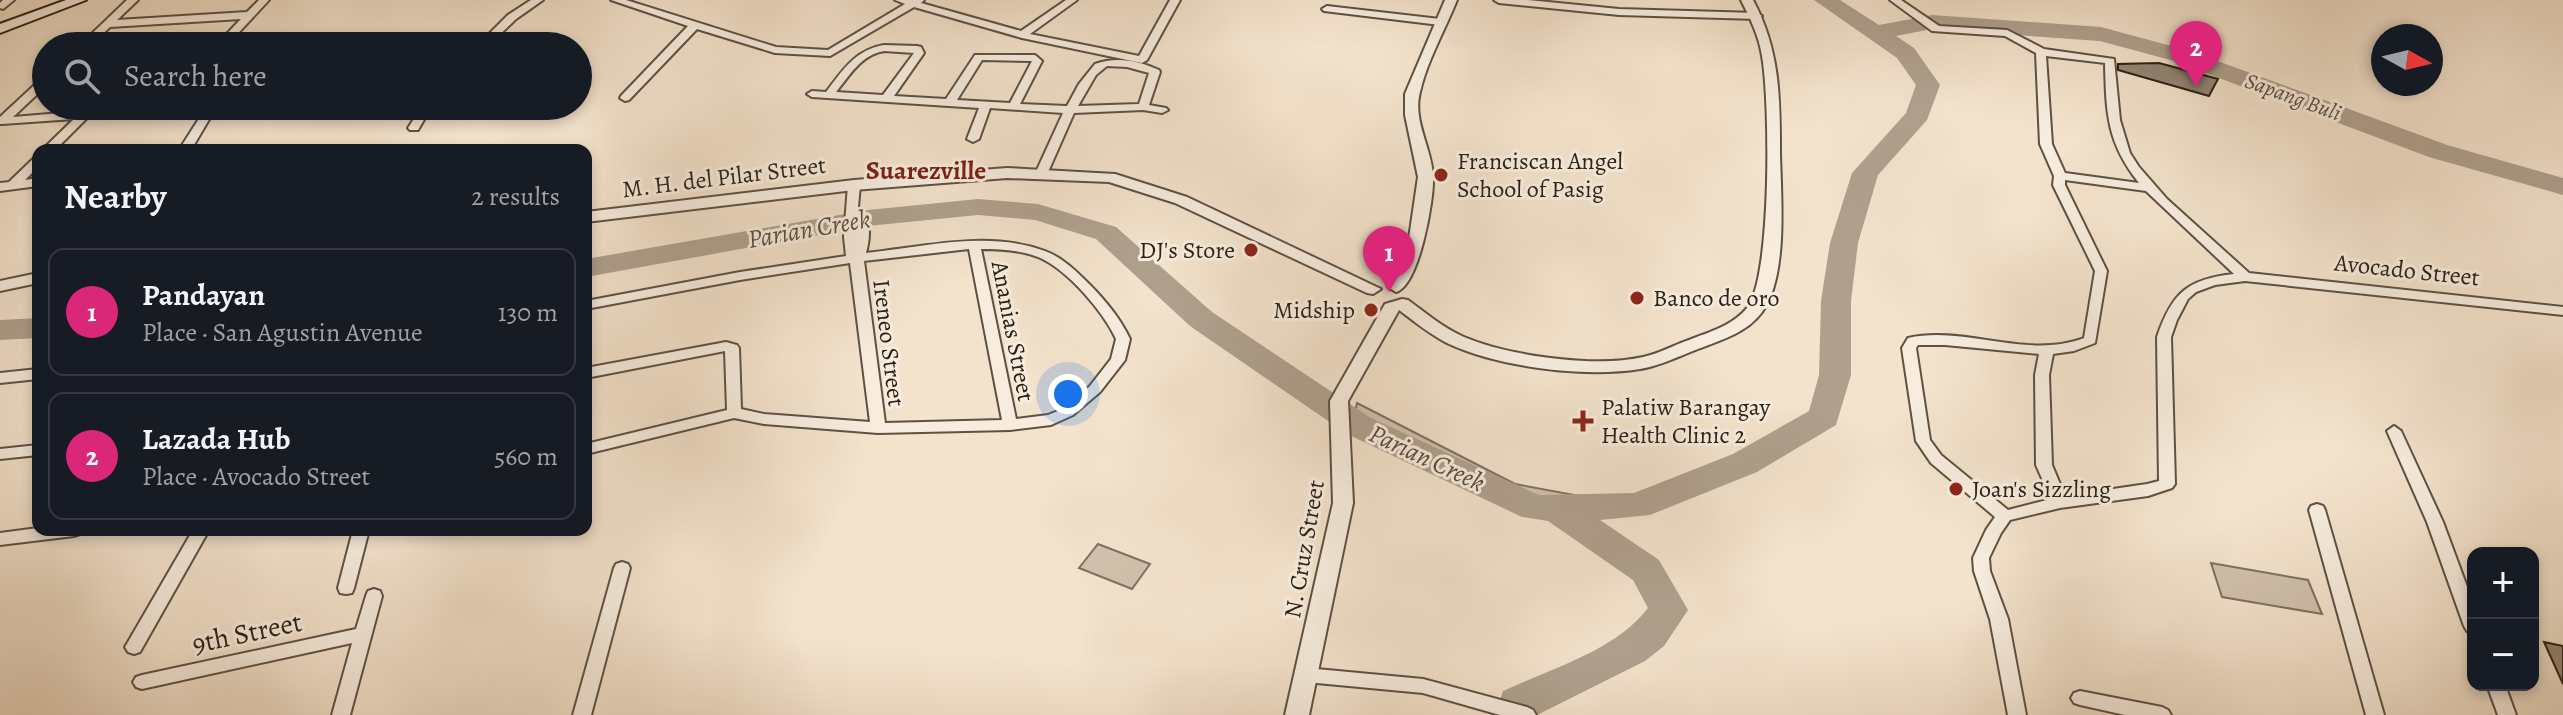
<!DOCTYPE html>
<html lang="en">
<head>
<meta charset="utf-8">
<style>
	:root { --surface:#171b24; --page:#20242c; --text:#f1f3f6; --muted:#9ea1a6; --line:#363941; --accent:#db2777 }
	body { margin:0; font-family:Alegreya,serif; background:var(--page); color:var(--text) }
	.controls { position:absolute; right:24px; bottom:24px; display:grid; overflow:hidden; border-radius:16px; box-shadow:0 4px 12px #0003 }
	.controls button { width:72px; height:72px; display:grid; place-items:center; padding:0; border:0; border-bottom:2px solid var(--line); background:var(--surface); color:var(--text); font:40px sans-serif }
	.compass { position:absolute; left:2371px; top:24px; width:72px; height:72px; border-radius:50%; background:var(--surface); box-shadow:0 4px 12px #0003; rotate:98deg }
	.you { position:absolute; left:1068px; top:394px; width:28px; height:28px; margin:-20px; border:6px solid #fff; border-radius:50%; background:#1a73e8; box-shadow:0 0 0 12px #1a73e833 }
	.badge { display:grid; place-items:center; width:52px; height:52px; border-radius:50%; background:var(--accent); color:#fff; font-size:26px; font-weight:700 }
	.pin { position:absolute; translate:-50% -66px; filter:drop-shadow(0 2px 4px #0008) }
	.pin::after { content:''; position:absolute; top:42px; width:28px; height:24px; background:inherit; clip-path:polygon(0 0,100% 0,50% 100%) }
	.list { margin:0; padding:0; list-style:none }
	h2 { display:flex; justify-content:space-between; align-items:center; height:104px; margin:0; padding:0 32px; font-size:34px }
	h2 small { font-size:26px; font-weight:400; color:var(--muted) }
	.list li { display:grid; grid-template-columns:52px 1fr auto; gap:24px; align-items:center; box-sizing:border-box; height:128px; margin:0 16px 16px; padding:0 16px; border:2px solid var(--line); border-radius:16px }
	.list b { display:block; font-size:30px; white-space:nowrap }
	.list p { margin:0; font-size:26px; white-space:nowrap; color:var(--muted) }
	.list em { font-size:26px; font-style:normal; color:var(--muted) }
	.icon { flex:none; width:44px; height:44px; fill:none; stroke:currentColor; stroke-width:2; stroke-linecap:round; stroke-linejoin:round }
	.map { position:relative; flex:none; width:2563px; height:715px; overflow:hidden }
	.search { position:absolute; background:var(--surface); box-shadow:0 4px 12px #0003; left:32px; top:32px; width:560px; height:88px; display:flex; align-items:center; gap:20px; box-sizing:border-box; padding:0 28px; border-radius:44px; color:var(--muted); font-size:30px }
	.panel { position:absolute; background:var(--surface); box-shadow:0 4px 12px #0003; left:32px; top:144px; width:560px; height:392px; border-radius:16px }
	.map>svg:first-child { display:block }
	.green { fill:#d1c1ad; stroke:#7e7162; stroke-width:2 }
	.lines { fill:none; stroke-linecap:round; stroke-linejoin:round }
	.river { fill:#afa08e; fill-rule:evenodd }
	.building { fill:#938575; stroke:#2c2116; stroke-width:2 }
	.minor-casing { stroke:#5e5144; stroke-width:4 }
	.tertiary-casing { stroke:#5e5144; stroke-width:4 }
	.secondary-casing { stroke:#2c2116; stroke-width:4 }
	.minor { fill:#f7ecde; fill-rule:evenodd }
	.tertiary { fill:#f7ecde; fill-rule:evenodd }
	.secondary { fill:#f7ecde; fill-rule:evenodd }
	.poi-dot { fill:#8f2418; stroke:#f7ecde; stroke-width:3 }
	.labels { text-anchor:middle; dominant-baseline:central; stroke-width:6; stroke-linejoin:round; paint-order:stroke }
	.far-water-label { font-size:22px; font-style:italic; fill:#5a4d40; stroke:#f7ecde }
	.poi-label { font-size:24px; fill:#2c2116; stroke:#f7ecde; text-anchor:start }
	.street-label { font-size:24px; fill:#2c2116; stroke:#f7ecde }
	.neighbourhood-label { font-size:26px; font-weight:bold; fill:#7a1f14; stroke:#f7ecde }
	.water-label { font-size:26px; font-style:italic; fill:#5a4d40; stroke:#f7ecde }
	.near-street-label { font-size:28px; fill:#2c2116; stroke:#f7ecde }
</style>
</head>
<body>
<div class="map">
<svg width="2563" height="715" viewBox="0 0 2563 715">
	<rect width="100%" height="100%" fill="#f3e2cc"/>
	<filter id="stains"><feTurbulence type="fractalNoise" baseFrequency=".0025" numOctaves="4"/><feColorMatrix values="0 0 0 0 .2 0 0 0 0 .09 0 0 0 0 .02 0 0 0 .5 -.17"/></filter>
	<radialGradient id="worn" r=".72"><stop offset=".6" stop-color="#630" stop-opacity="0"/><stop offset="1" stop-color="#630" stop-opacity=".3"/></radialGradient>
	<!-- green -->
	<g class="green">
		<path d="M1357,403L1515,484L1580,496L1581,503C1492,501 1430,452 1355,412Z"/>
		<polygon points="1098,544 1150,564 1132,589 1079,568"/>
		<polygon points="2211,563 2308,580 2322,614 2222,597"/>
	</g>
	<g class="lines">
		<!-- river -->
		<g class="river">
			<path d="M1814,0H1840L1879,25L1932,15L2101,27L2190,51L2447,145L2563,178V195L2429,157L2174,61L2100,41L1932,29L1896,36L1914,48L1940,85L1927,120L1878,175L1858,243L1851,301V375L1836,425L1757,472L1650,515L1600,520L1659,560L1688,610L1664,646L1645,661L1537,715H1495L1503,691C1552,668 1615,651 1648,608L1633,580L1548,521L1522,517L1347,434L1190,326L1096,239L1035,220L978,215L868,226L586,277V259L868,210L978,199L1038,204L1116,227L1212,312L1371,418L1539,495L1634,493L1733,454L1809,411L1819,375L1821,301L1830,243L1852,173L1906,113L1916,85L1897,58Z"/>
			<polygon points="38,318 38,338 0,340 0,320"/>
		</g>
	</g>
	<!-- building -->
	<g class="building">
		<polygon points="2159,63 2218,79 2209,96 2118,70 2118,64"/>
		<polygon points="2544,642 2563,646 2563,684"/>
	</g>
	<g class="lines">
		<!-- minor casing -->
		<g class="minor-casing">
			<g id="minor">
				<polygon points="3,0 14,0 3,9 0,8 0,3"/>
				<polygon points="127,0 138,0 117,20 247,12 259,0 269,0 229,43 239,46 182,46 187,43 218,43 241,19 110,27 90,46 79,46"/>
				<polygon points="531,0 543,0 516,19 488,46 477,46 508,15"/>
				<polygon points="611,0 626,0 776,47 828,50 905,4 895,0 924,0 921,3 1021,31 1066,0 1077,0 1030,34 1139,56 1170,0 1180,0 1147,60 1142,63 1022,38 914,7 830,56 775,53 697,29 629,100 625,101 620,98 621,96 688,26"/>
				<polygon points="1494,0 1528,0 1619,9 1757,13 1762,16 1757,19 1619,15 1499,3"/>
				<path d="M1890,0H1901L1939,26L2007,30L2044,49L2114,59L2120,120L2130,153L2139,167L2167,199L2249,273L2563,307V315L2245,281L2215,285L2196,292L2188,299L2177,320L2171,337L2175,484L2172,488L2148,496L2060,508L2010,520L2001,533L1989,558L1990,571L2008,619L2026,715H2008L1990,619L1974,571L1973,558L1986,530L1995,517L1931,463L1916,441L1902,348L1908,338C1965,325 2026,360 2084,338L2095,271L2053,185L2054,176L2040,144L2036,53L2005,36L1932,31ZM2046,56L2105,63C2106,113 2107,143 2139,183L2065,173L2052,144ZM2065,180L2146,191L2234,274C2187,279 2172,293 2157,337L2159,481L2147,484L2065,496L2052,465L2049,375L2053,354L2074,351L2095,343L2107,271L2065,185ZM1918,345H1945L2039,354L2035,375L2036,465L2051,499L2008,510L1941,455L1930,440L1916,348Z"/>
				<polygon points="1327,6 1440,19 1445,22 1440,25 1324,11 1322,9"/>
				<path d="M884,45L917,46L921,47L924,53L894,96L946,99L975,55H1035L1042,61L1020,104L1067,106L1079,84L1095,64C1117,56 1139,61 1159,70L1160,72L1149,105L1166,108L1168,110L1162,113L1143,110L1074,113L1048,172L1042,176L1036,172L1063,113L990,108L979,139L973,142L967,139L979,108L812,97L807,94L812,91L826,92C843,70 855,50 884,45ZM884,51L914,53L883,95L836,92C850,75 861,55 884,51ZM982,60L1032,61L1010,103L957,100ZM1107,66L1127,67L1149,73L1139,104L1078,106L1096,75Z"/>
				<polygon points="46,77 46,86 13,117 146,106 191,106 186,109 88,117 55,150 42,150 74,119 2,124 0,124 0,117 42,78"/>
				<polygon points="207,106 217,106 191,150 179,150"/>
				<polygon points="422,106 432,106 418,130 410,130 408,128"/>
				<polygon points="38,157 38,167 25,180 38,178 38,186 0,191 0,183 9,182 34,158"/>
				<path d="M854,181L860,185L858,207C872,218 870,238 866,253C923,247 989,230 1045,251C1062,257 1077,272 1089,284C1105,300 1120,318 1130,339L1125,360L1100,392L1073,415L1051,425L1010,430L878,433L764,424L734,418L586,454V444L727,410L725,351L586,378V368L726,342L737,345L739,348L741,409L764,414L870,422L850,263L740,280L586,309V301L740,272L846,256L844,237L848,185ZM969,249L1002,420L885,423L864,261ZM981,249C1000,249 1021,250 1038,257C1067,269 1103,311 1116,339L1111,359L1090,386L1063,409L1048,415L1016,419Z"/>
				<polygon points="38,369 38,379 0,383 0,373"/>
				<polygon points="2394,426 2401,431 2443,522 2473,603 2473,633 2467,631 2464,626 2427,522 2387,431"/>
				<polygon points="38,445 38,455 0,459 0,449"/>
				<polygon points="2317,504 2323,506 2325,510 2384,715 2366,715 2309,510 2311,506"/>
				<polygon points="38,528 38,530 82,530 80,534 74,536 0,545 0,533"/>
				<polygon points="193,530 209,530 140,652 134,654 128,652 125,647 128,642"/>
				<polygon points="353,530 369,530 354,588 352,593 346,594 340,593 338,588"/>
				<polygon points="622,562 628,564 630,568 591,715 573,715 614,568 616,564"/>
				<polygon points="374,589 380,591 382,596 350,715 332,715 352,643 142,689 136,687 133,682 136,677 142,675 356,629 366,596 368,591"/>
				<polygon points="1306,668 1423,679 1527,707 1533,710 1536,715 1500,715 1423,693 1306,682 1300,680 1297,675 1300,670"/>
				<polygon points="2487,685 2505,685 2516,715 2498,715"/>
				<polygon points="2080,691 2162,707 2168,710 2171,715 2125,715 2080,705 2074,703 2071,698 2074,693"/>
			</g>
		</g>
		<!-- tertiary casing -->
		<g class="tertiary-casing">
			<g id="tertiary">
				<path d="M1445,0H1457C1445,30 1427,61 1420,92C1412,121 1433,150 1433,178C1434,200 1419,286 1396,292L1388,287L1408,245L1418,177L1405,115V94Z"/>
				<path d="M1741,0H1753C1780,50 1780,98 1780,153C1781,196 1787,266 1767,304C1753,331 1724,339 1698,349C1679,356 1660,366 1640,369C1585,378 1499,367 1449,344C1431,335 1415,322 1399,310L1348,401L1353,503L1309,715H1285L1333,503L1330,401L1385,304L1402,299L1408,300C1426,313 1443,328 1464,337C1509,356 1595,368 1643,357C1659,354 1674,345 1689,340C1709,332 1732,326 1747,308C1772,278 1770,99 1762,56C1759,36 1750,18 1741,0Z"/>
				<polygon points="1007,168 1115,174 1187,197 1381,289 1373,294 1367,293 1175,203 1109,182 1007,178 854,190 586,222 586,212 854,180"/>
				<polygon points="38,273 38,283 0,291 0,281"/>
			</g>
		</g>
		<!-- secondary casing -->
		<g class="secondary-casing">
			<polygon id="secondary" points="66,0 86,0 0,33 0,24"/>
		</g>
		<!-- minor -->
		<use href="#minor" class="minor"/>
		<!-- tertiary -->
		<use href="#tertiary" class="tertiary"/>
		<!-- secondary -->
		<use href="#secondary" class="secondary"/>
	</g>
	<!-- markers -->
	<g class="poi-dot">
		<circle cx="1441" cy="175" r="8"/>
		<circle cx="1251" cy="250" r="8"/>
		<circle cx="1637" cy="298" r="8"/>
		<circle cx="1371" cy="310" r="8"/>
		<path d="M1579 409h8v8h8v8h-8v8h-8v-8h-8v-8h8z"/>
		<circle cx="1956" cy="489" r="8"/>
	</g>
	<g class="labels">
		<!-- far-water labels -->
		<g class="far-water-label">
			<text transform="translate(2293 97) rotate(20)">Sapang Buli</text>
		</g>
		<!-- poi labels -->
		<g class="poi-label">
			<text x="1457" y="161">Franciscan Angel<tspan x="1457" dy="28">School of Pasig</tspan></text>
			<text x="1235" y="250" text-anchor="end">DJ's Store</text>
			<text x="1653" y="298">Banco de oro</text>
			<text x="1355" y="310" text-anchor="end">Midship</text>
			<text x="1601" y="407">Palatiw Barangay<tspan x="1601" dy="28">Health Clinic 2</tspan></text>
			<text x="1972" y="489">Joan's Sizzling</text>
		</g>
		<!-- street labels -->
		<g class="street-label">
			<text transform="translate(724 177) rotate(-7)">M. H. del Pilar Street</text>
			<text transform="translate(2407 270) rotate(6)">Avocado Street</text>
			<text transform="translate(1013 331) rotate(79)">Ananias Street</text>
			<text transform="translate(889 343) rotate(83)">Ireneo Street</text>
			<text transform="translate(1304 549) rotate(-80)">N. Cruz Street</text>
		</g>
		<!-- neighbourhood labels -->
		<g class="neighbourhood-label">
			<text x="926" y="170">Suarezville</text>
		</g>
		<!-- water labels -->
		<g class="water-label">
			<text transform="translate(809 229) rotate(-10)">Parian Creek</text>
			<text transform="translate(1427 458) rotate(25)">Parian Creek</text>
		</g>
		<!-- near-street labels -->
		<g class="near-street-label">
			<text transform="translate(247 633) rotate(-12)">9th Street</text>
		</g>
	</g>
	<rect width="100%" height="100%" filter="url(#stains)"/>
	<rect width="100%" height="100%" fill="url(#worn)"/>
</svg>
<div class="controls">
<button>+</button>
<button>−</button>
</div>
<svg class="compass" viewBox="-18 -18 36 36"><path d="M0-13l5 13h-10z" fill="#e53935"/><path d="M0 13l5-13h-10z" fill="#9ea1a6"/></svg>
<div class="you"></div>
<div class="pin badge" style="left:1389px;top:292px">1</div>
<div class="pin badge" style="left:2196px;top:87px">2</div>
<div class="search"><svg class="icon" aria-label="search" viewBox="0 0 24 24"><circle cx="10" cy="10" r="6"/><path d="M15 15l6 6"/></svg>Search here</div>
<section class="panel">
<h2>Nearby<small>2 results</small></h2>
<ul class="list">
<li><span class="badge">1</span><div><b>Pandayan</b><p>Place · San Agustin Avenue</p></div><em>130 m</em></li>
<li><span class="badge">2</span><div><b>Lazada Hub</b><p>Place · Avocado Street</p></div><em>560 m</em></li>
</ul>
</section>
</div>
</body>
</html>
